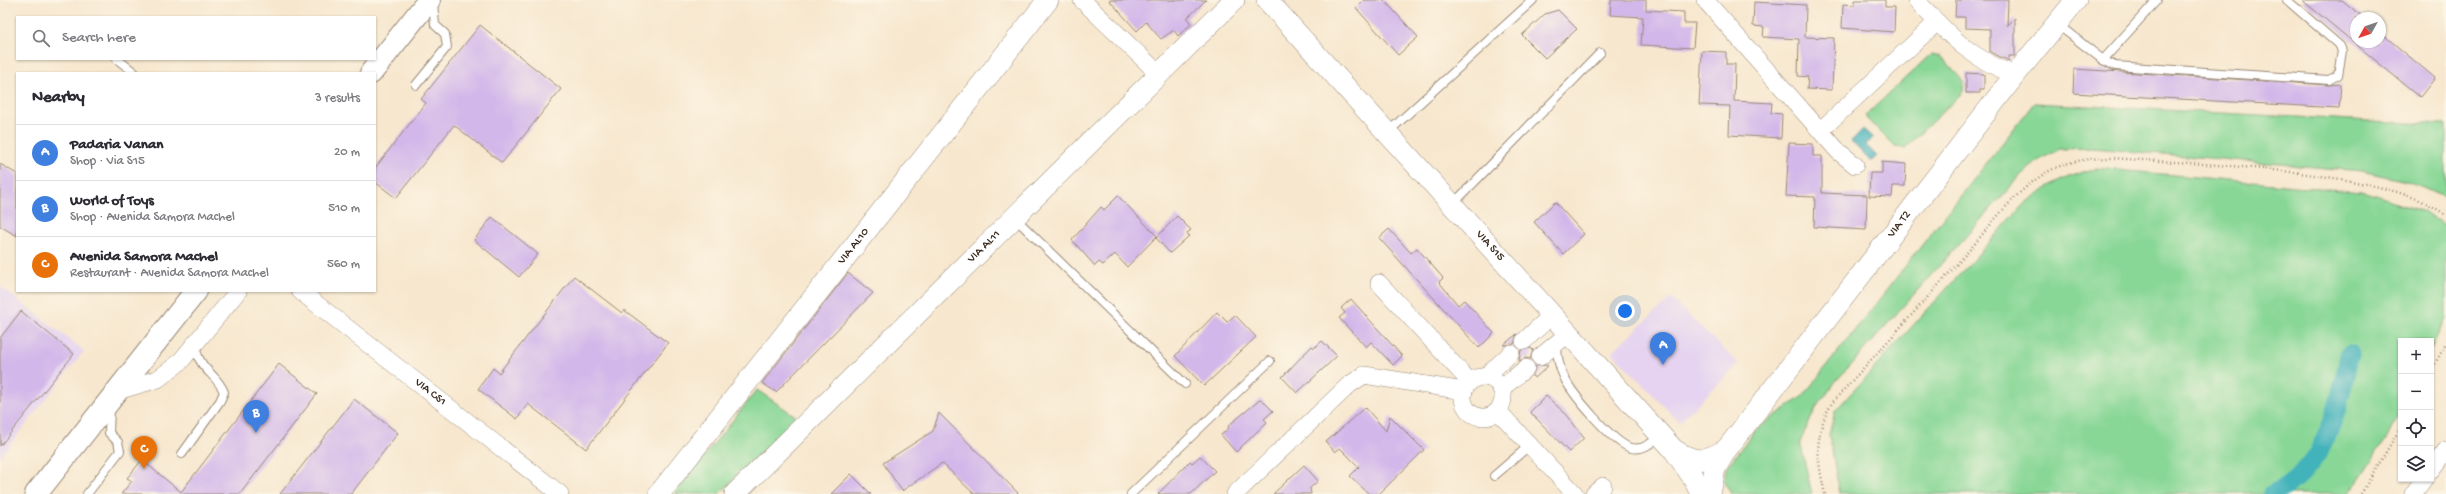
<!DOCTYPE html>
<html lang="en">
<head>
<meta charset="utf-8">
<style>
	:root { --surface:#fff; --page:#f2f2f3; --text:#2b2b33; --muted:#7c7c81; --line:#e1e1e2; --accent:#111827 }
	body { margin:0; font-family:"Gochi Hand",sans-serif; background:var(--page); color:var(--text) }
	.controls { position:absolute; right:12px; bottom:12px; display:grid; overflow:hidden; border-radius:0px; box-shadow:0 1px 3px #0004 }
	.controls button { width:36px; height:36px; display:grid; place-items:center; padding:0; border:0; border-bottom:1px solid var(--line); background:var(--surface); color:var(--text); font:20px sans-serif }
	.compass { position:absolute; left:2350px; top:12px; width:36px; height:36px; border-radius:50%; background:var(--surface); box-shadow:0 1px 3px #0004; rotate:230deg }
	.you { position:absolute; left:1625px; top:311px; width:14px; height:14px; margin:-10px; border:3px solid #fff; border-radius:50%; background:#1a73e8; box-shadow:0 0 0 6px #1a73e833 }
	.badge { display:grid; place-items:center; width:26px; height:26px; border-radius:50%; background:var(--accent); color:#fff; font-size:13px; font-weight:700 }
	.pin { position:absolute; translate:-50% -33px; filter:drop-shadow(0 1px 2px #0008) }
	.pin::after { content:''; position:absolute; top:21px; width:14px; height:12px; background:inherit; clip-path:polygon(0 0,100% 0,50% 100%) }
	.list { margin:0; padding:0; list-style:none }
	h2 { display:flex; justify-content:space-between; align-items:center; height:52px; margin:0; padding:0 16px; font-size:17px }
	h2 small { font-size:13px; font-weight:400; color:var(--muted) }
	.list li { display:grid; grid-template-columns:26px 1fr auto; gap:12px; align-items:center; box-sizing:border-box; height:56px; padding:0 16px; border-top:1px solid var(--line) }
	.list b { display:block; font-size:15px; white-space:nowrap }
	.list p { margin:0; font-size:13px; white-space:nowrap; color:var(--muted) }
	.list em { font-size:13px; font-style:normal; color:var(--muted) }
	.icon { flex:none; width:22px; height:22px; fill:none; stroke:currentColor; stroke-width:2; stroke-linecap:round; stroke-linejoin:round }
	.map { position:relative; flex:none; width:2446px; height:494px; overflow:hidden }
	.search { position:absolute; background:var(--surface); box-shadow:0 1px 3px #0004; left:16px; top:16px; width:360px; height:44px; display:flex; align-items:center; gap:10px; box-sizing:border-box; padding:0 14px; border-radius:0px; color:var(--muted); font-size:15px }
	.panel { position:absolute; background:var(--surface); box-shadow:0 1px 3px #0004; left:16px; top:72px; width:360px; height:220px; border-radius:0px }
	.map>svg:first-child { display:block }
	.built { fill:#e5d3f1 }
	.green { fill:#88d796; stroke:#62805a }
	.water { fill:#42b2bb; stroke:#3e6e6c }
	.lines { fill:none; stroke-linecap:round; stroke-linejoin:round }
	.canal { stroke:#42b2bb; stroke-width:19 }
	.building { fill:#d2b7ea }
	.service-casing { stroke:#998876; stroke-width:10 }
	.minor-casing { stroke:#998876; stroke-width:18 }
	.tertiary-casing { stroke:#998876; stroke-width:22 }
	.secondary-casing { stroke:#998876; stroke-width:24 }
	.path { stroke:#998876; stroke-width:2.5; stroke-dasharray:1 3; stroke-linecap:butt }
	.service { stroke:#fff; stroke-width:8 }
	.minor { stroke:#fff; stroke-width:17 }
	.tertiary { stroke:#fff; stroke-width:21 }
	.secondary { stroke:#fff; stroke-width:22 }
	.labels { text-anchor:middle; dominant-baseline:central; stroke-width:3.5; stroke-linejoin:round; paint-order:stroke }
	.street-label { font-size:12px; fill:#3b2a1e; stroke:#fcf5e5 }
</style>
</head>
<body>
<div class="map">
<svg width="2446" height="494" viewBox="0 0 2446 494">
	<rect width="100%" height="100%" fill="#fcf5e5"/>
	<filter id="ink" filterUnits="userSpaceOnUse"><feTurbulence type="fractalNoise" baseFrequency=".025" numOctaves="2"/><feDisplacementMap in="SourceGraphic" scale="8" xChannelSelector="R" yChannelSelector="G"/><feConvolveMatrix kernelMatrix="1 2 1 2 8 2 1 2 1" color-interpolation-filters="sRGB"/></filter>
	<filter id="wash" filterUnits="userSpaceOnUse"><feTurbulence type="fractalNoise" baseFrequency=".012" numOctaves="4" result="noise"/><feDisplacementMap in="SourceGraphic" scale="16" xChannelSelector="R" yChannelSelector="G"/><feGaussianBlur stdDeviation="0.9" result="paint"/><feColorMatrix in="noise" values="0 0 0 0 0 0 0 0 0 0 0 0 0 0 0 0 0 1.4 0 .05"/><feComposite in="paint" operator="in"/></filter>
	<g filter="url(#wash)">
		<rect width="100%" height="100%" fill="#f7e7ce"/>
		<!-- built -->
		<g class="built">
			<polygon points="0,286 84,351 0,457"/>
			<polygon points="1671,298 1739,364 1679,422 1612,352"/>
		</g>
		<!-- green -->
		<g class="green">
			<polygon points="1931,54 1940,56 1964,82 1963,92 1905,148 1895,147 1865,116"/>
			<polygon points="2034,103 2446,125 2446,198 2411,182 2361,171 2092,148 2060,149 2041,159 2022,174 1836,381 1815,410 1800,442 1812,494 1731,494 1724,480 1726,468 1755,430 1803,396"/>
			<path d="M2096,168L2362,192L2425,212L2446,227V318L2431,349V341H2401V409L2387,437L2349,494H1840L1829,435L1835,411L2024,204C2049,185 2066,176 2096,168Z"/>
			<polygon points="757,390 797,417 719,494 674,494"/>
		</g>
		<!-- water -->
		<polygon class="water" points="1863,129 1873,138 1866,145 1877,156 1871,162 1851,141"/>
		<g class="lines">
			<!-- canal -->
			<path class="canal" d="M2272,494C2326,469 2339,408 2349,355"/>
		</g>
		<g id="blocks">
			<!-- building -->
			<g class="building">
				<polygon points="1109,0 1206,0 1187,18 1191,24 1178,36 1174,30 1161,39 1146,22 1137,31"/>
				<polygon points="1364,0 1384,0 1418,37 1398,55 1356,8"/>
				<polygon points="1611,0 1646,0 1646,10 1684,12 1684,23 1695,23 1693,48 1641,45 1643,17 1610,15"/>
				<polygon points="1855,0 1885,0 1885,7 1895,7 1894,32 1842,28 1843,4 1855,5"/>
				<polygon points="1956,0 2008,0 2007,26 2015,18 2015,56 2009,56 2009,61 1990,52 1990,29 1965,28 1965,17 1955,17"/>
				<polygon points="2302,0 2342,0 2364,18 2356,18 2356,42 2380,42 2380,32 2435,78 2420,97"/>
				<polygon points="1754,2 1806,5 1805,37 1834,38 1832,90 1807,89 1808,77 1798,76 1799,39 1763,37 1764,27 1753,26"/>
				<polygon points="1558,10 1577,29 1545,58 1522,35 1545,14"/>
				<polygon points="480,25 561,89 502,163 454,125 396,198 375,182 375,168 426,103 421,99"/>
				<polygon points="1702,51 1726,52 1726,64 1735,64 1734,101 1772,103 1771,113 1782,114 1781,138 1729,135 1730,106 1699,105"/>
				<polygon points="2074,69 2329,85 2341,84 2339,108 2073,93"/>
				<polygon points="1966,73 1984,74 1984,89 1980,89 1980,93 1966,93"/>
				<polygon points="1789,143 1813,144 1813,156 1822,156 1822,193 1867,195 1866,230 1814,227 1815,197 1786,196"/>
				<polygon points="1882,162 1906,164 1905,186 1893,186 1892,197 1869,196 1870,173 1882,173"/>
				<polygon points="0,164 17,174 17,236 0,226"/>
				<polygon points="1118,196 1157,236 1127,267 1115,254 1103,265 1099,262 1095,266 1072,240 1101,207 1104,210"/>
				<polygon points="1555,202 1584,234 1563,254 1534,222"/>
				<polygon points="1177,216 1191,230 1187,233 1189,236 1170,253 1156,238"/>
				<polygon points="492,217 538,254 519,277 474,240"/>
				<polygon points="1389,229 1411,253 1417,248 1443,278 1439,282 1458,305 1464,300 1494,333 1479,348 1379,238"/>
				<polygon points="848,273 873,293 776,392 762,383"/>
				<polygon points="574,276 622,313 624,310 668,343 586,449 528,404 517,419 478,389 493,368 499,373"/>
				<polygon points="1351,299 1402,356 1393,365 1371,342 1366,347 1339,318 1345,313 1341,308"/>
				<polygon points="21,311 74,354 0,446 0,338"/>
				<polygon points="1217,312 1227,322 1235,315 1256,337 1204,386 1175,356"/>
				<polygon points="1517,334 1514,344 1503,345"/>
				<polygon points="1322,341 1337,356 1297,393 1282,377 1312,346 1314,348"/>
				<polygon points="1531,348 1533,350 1530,359 1525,358 1519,361 1521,350"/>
				<polygon points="279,364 317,394 240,494 121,494 132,481 127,478 142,460 181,492"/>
				<polygon points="1546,365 1548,366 1535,378 1532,376 1536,366"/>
				<polygon points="1546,396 1567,415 1584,438 1569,452 1530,412"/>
				<polygon points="354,399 398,433 351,494 280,494"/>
				<polygon points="1261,399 1273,411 1264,419 1267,422 1236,452 1221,435 1229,428 1228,426"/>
				<polygon points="1365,407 1386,431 1390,416 1424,450 1379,494 1369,494 1350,476 1359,467 1340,448 1335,452 1326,442"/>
				<polygon points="939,413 1019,494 974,494 942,463 902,491 883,463 933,431"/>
				<polygon points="1200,456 1215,471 1191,494 1158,494 1190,461 1192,463"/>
				<polygon points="1304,465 1318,481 1310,488 1311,494 1273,494"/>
				<polygon points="851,474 871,494 831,494"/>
			</g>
		</g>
	</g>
	<g filter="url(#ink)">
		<use href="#blocks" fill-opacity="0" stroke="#998876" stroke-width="1"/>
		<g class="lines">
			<!-- service casing -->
			<g class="service-casing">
				<g id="service">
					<polyline points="2057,24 2103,60 2157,0"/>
					<polyline points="117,59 135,73"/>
					<polyline points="2103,60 2115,66 2329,80 2338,75 2342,51 2340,46 2287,0"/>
					<polyline points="416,85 447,47 445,34 435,25 433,3"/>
					<polyline points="1388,132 1533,0"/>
					<polyline points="1453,204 1600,53"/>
					<polyline points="1015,218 1185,384"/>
					<path d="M1557,344C1557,356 1559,367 1564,377C1572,394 1613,443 1631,448C1643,451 1653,442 1660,435"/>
					<path d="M182,454L220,401L224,392C216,373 203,373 196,351L198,346"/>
					<polyline points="1494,476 1530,445"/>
					<polyline points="87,494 120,451 118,442 109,433 110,408"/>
					<polyline points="1131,494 1270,361"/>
				</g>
			</g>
			<!-- minor casing -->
			<g class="minor-casing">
				<g id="minor">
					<polyline points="1082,0 1159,74"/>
					<polyline points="1705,0 1838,151 1855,165"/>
					<path d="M1916,0C1950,36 1968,57 2015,75"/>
					<polyline points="1821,130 1937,22"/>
					<polyline points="1379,283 1470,382"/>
					<path id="s1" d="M300,291L560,494"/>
					<polyline points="1524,341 1552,315"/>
					<polyline points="1540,357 1569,333"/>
					<polyline points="1485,377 1511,353"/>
					<circle cx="1483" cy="397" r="20"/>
					<polyline points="1501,389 1526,368"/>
					<polyline points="117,391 158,379 180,362 238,291"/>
					<polyline points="1498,411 1575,494"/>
					<polyline points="2431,470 2446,450"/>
					<polyline points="1235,494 1349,385 1364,375 1464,391"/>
					<polyline points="1594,494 1603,486"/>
					<polyline points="2413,494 2424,479"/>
				</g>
			</g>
			<!-- tertiary casing -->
			<g class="tertiary-casing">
				<g id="tertiary">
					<path id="s2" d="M1267,0L1674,450C1697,464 1702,462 1726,450"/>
					<polyline points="1674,450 1694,479 1701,494"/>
					<path id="s3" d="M659,494L1048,0"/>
					<path id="s4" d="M735,494L1234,0"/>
					<path id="s5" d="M1710,494L1715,469L1726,450L2015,75L2076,0"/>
				</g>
			</g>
			<!-- secondary casing -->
			<g class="secondary-casing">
				<g id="secondary">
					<polyline points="371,73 429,0"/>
					<polyline points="36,494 196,291"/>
				</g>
			</g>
			<!-- path -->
			<g class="path">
				<polyline points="2431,371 2446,344"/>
				<path d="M1825,494C1817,458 1813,436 1832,403C1877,353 1922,304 1966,254C1989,228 2010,196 2041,176C2063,161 2087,158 2113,158C2187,164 2394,169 2446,216"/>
				<polyline points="2361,494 2401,427"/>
			</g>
			<!-- service -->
			<use href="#service" class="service"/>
			<!-- minor -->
			<use href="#minor" class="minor"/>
			<!-- tertiary -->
			<use href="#tertiary" class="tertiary"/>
			<!-- secondary -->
			<use href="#secondary" class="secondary"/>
		</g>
	</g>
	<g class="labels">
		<!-- street labels -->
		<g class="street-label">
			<text stroke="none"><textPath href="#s5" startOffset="332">VIA T2</textPath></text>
			<text stroke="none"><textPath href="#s2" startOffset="332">VIA S15</textPath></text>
			<text stroke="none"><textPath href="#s3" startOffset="315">VIA AL10</textPath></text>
			<text stroke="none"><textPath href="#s4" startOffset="351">VIA AL11</textPath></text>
			<text stroke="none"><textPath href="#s1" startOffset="165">VIA CS1</textPath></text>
		</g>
	</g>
</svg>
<div class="controls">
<button>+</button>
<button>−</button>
<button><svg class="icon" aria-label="locate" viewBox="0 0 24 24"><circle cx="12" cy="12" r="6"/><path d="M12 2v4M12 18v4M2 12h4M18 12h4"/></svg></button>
<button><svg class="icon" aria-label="layers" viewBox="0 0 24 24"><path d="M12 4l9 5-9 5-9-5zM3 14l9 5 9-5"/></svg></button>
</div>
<svg class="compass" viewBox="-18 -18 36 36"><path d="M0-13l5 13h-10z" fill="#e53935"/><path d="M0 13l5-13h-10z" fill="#7c7c81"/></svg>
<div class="you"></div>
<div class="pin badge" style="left:1663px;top:365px;background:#3f7fe0">A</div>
<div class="pin badge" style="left:256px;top:433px;background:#3f7fe0">B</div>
<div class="pin badge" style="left:144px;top:469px;background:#e8710a">C</div>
<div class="search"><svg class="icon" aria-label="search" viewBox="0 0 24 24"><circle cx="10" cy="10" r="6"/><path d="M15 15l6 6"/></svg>Search here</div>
<section class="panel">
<h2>Nearby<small>3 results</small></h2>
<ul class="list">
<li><span class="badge" style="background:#3f7fe0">A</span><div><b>Padaria Vanan</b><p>Shop · Via S15</p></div><em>20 m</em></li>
<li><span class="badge" style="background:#3f7fe0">B</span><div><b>World of Toys</b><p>Shop · Avenida Samora Machel</p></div><em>510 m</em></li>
<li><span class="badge" style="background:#e8710a">C</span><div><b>Avenida Samora Machel</b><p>Restaurant · Avenida Samora Machel</p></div><em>560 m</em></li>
</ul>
</section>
</div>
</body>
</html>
